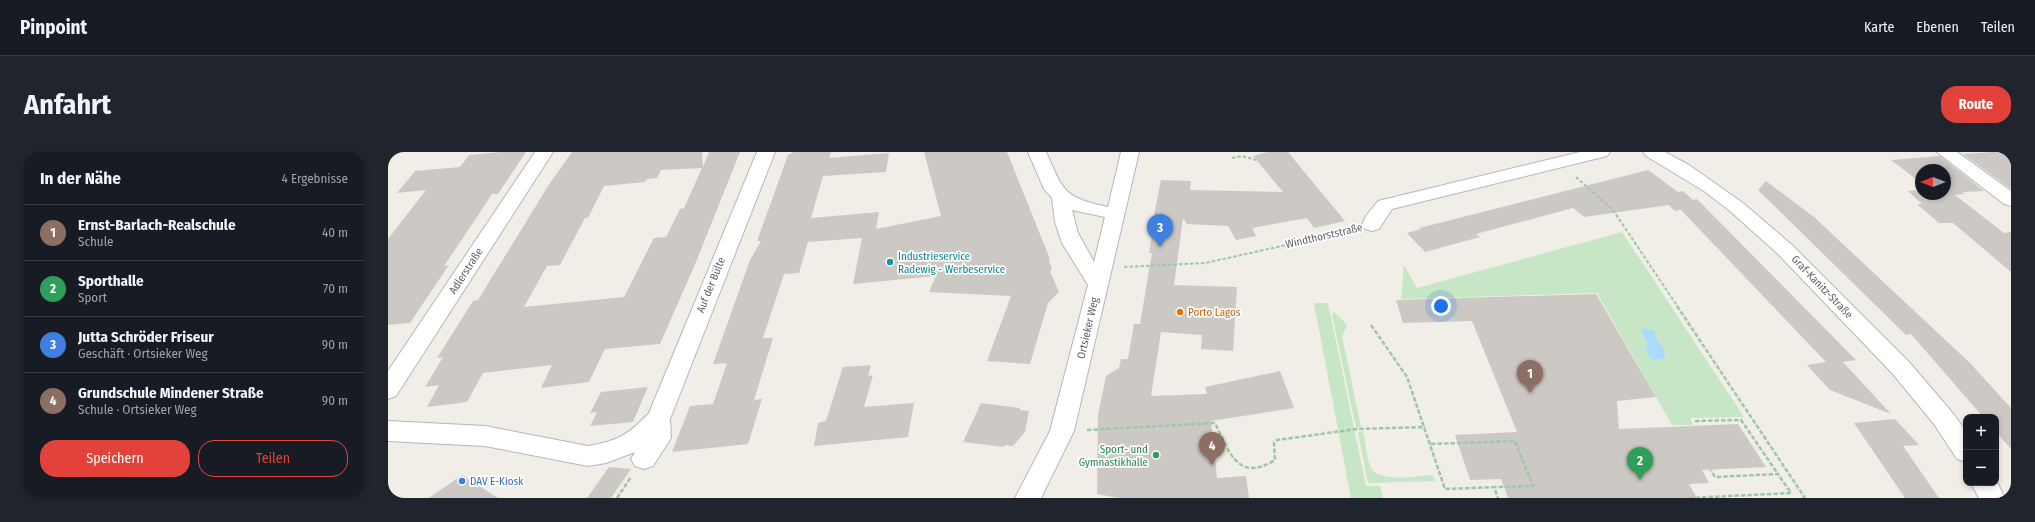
<!DOCTYPE html>
<html lang="de">
<head>
<meta charset="utf-8">
<style>
	:root { --surface:#171b24; --page:#20242c; --text:#f1f3f6; --muted:#9ea1a6; --line:#363941; --accent:#e3423a }
	body { margin:0; font-family:"Fira Sans Condensed",sans-serif; background:var(--page); color:var(--text) }
	.controls { position:absolute; right:12px; bottom:12px; display:grid; overflow:hidden; border-radius:8px; box-shadow:0 2px 6px #0003 }
	.controls button { width:36px; height:36px; display:grid; place-items:center; padding:0; border:0; border-bottom:1px solid var(--line); background:var(--surface); color:var(--text); font:20px sans-serif }
	.compass { position:absolute; left:1527px; top:12px; width:36px; height:36px; border-radius:50%; background:var(--surface); box-shadow:0 2px 6px #0003; rotate:270deg }
	.you { position:absolute; left:1053px; top:154px; width:14px; height:14px; margin:-10px; border:3px solid #fff; border-radius:50%; background:#1a73e8; box-shadow:0 0 0 6px #1a73e833 }
	.badge { display:grid; place-items:center; width:26px; height:26px; border-radius:50%; background:var(--accent); color:#fff; font-size:13px; font-weight:700 }
	.pin { position:absolute; translate:-50% -33px; filter:drop-shadow(0 1px 2px #0008) }
	.pin::after { content:''; position:absolute; top:21px; width:14px; height:12px; background:inherit; clip-path:polygon(0 0,100% 0,50% 100%) }
	.list { margin:0; padding:0; list-style:none }
	h2 { display:flex; justify-content:space-between; align-items:center; height:52px; margin:0; padding:0 16px; font-size:17px }
	h2 small { font-size:13px; font-weight:400; color:var(--muted) }
	.list li { display:grid; grid-template-columns:26px 1fr auto; gap:12px; align-items:center; box-sizing:border-box; height:56px; padding:0 16px; border-top:1px solid var(--line) }
	.list b { display:block; font-size:15px; white-space:nowrap }
	.list p { margin:0; font-size:13px; white-space:nowrap; color:var(--muted) }
	.list em { font-size:13px; font-style:normal; color:var(--muted) }
	.actions { display:flex; gap:8px; padding:12px 16px }
	.actions a { flex:1; padding:9px 0; border:1px solid var(--accent); border-radius:16px; text-align:center; font-size:14px; color:var(--accent) }
	.actions .main { background:var(--accent); color:#fff }
	.map { position:relative; flex:none; width:1623px; height:346px; overflow:hidden; border-radius:16px }
	header { display:flex; align-items:center; gap:24px; box-sizing:border-box; height:56px; padding:0 20px; background:var(--surface); border-bottom:1px solid var(--line) }
	header strong { font-size:19px }
	nav { display:flex; gap:22px; margin-inline-start:auto; font-size:14px }
	.intro { display:flex; align-items:center; justify-content:space-between; box-sizing:border-box; height:96px; padding:0 24px }
	h1 { margin:0; font-size:28px }
	.button { padding:10px 18px; border-radius:16px; background:var(--accent); color:#fff; font-size:14px; font-weight:700 }
	main { display:flex; gap:24px; padding:0 24px }
	aside { flex:1; background:var(--surface); border-radius:16px; box-shadow:0 2px 6px #0003 }
	.map>svg:first-child { display:block }
	.green { fill:#c6e6c5 }
	.water { fill:#abdbfc }
	.building { fill:#ccc9c4; fill-rule:evenodd }
	.lines { fill:none; stroke-linecap:round; stroke-linejoin:round }
	.minor-casing { stroke:#b4b7bb; stroke-width:2 }
	.path-far1 { stroke:#9ec7a8; stroke-width:2; stroke-dasharray:3.5 2; stroke-linecap:butt }
	.path { stroke:#9ec7a8; stroke-width:2.5; stroke-dasharray:4.5 2; stroke-linecap:butt }
	.minor { fill:#fff; fill-rule:evenodd }
	.culture-dot { fill:#0f9aa8; stroke:#fff; stroke-width:1.5 }
	.food-dot { fill:#e8710a; stroke:#fff; stroke-width:1.5 }
	.leisure-dot { fill:#2e9e5b; stroke:#fff; stroke-width:1.5 }
	.shop-dot { fill:#3f7fe0; stroke:#fff; stroke-width:1.5 }
	.labels { text-anchor:middle; dominant-baseline:central; stroke-width:3.5; stroke-linejoin:round; paint-order:stroke }
	.street-label { font-size:11px; fill:#5e6267; stroke:#fff }
	.culture-label { font-size:11px; fill:#0d838f; stroke:#fff; text-anchor:start }
	.food-label { font-size:11px; fill:#c56008; stroke:#fff; text-anchor:start }
	.leisure-label { font-size:11px; fill:#27864d; stroke:#fff; text-anchor:end }
	.shop-label { font-size:11px; fill:#366cbe; stroke:#fff; text-anchor:start }
</style>
</head>
<body>
<header>
<strong>Pinpoint</strong>
<nav><a>Karte</a><a>Ebenen</a><a>Teilen</a></nav>
</header>
<div class="intro"><h1>Anfahrt</h1><a class="button">Route</a></div>
<main>
<aside>
<h2>In der Nähe<small>4 Ergebnisse</small></h2>
<ul class="list">
<li><span class="badge" style="background:#8d6e63">1</span><div><b>Ernst-Barlach-Realschule</b><p>Schule</p></div><em>40 m</em></li>
<li><span class="badge" style="background:#2e9e5b">2</span><div><b>Sporthalle</b><p>Sport</p></div><em>70 m</em></li>
<li><span class="badge" style="background:#3f7fe0">3</span><div><b>Jutta Schröder Friseur</b><p>Geschäft · Ortsieker Weg</p></div><em>90 m</em></li>
<li><span class="badge" style="background:#8d6e63">4</span><div><b>Grundschule Mindener Straße</b><p>Schule · Ortsieker Weg</p></div><em>90 m</em></li>
</ul>
<div class="actions"><a class="main">Speichern</a><a>Teilen</a></div>
</aside>
<div class="map">
<svg width="1623" height="346" viewBox="0 0 1623 346">
	<rect width="100%" height="100%" fill="#f0eee7"/>
	<!-- green -->
	<g class="green">
		<polygon points="1234,80 1356,265 1302,266 1305,273 1284,273 1209,141 1013,147 1016,113 1029,136"/>
		<polygon points="926,151 940,151 978,334 992,334 995,346 963,346"/>
		<polygon points="946,160 956,169 959,174 954,184 973,275 968,275 944,163"/>
		<path d="M975,279C978,291 978,305 983,316C990,331 1031,324 1045,323L1047,329L980,331L970,280Z"/>
	</g>
	<!-- water -->
	<path class="water" d="M1255,176L1266,179L1269,188L1276,197L1277,206C1264,211 1260,206 1258,194L1260,190L1253,181Z"/>
	<!-- building -->
	<g class="building">
		<polygon points="113,0 138,0 110,42 104,42 85,71 56,114 61,113 22,171 0,173 0,87 38,38 9,41 27,19 72,15 81,3"/>
		<path d="M184,0H314L315,15L321,0H352L308,110L272,192L217,197L201,230L153,236L164,213L95,221L79,250L39,255L51,233L37,235L55,205L49,206L85,149L90,148L160,34ZM314,16L296,56L292,57L278,85L266,86L236,145L136,155L159,114L172,113L197,66H200L216,34L257,30L259,27L269,26L273,18Z"/>
		<polygon points="405,0 443,0 441,6 501,1 498,20 435,24 423,66 491,60 488,77 553,64 536,0 619,0 662,107 661,108 664,118 662,119 671,140 660,151 642,212 599,209 623,144 541,140 548,124 465,132 474,86 420,90 411,121 396,122 375,186 385,186 366,248 374,247 360,292 284,300 302,254 325,252 339,211 325,212 362,108 373,89 369,89 400,3"/>
		<polygon points="880,0 900,0 957,69 926,76 919,66 864,76 868,84 848,88 840,74 799,72 795,66 786,133 849,135 845,199 813,197 814,183 773,180 763,244 819,242 817,235 892,219 906,256 823,269 829,326 858,324 861,346 730,346 709,342 710,263 718,224 731,216 733,207 740,207 746,172 752,172 764,101 761,101 764,84 762,83 773,28 803,29 802,38 895,40 865,4"/>
		<polygon points="1605,0 1623,0 1623,37 1575,2"/>
		<polygon points="1552,4 1596,39 1574,40 1577,42 1567,43 1616,81 1623,80 1623,120 1565,71 1551,71 1529,52 1534,52 1520,39 1533,38 1533,42 1557,42 1557,18 1533,18 1533,31 1503,8"/>
		<polygon points="1260,18 1290,40 1295,39 1305,48 1309,47 1468,208 1455,210 1503,262 1442,238 1419,213 1438,210 1293,58 1287,59 1281,53 1196,65 1185,56 1088,82 1092,85 1037,100 1019,81 1033,77 1031,76"/>
		<polygon points="1378,29 1426,65 1582,211 1623,256 1623,297 1608,280 1608,265 1595,265 1523,182 1518,183 1370,38"/>
		<polygon points="1208,142 1268,245 1229,249 1231,277 1350,272 1378,315 1314,318 1321,331 1301,332 1309,346 1120,346 1113,327 1082,328 1067,283 1129,280 1084,169 1015,171 1008,148"/>
		<polygon points="483,213 480,224 485,223 476,255 526,251 520,285 426,294 430,271 438,269 455,215"/>
		<polygon points="260,235 245,270 202,274 209,260 202,261 213,240"/>
		<polygon points="593,251 632,256 632,258 641,259 637,280 625,294 617,293 616,295 575,290"/>
		<polygon points="1507,267 1531,293 1515,294 1551,346 1517,346 1466,271"/>
		<polygon points="221,315 243,317 223,346 199,346"/>
		<polygon points="74,323 110,346 41,346"/>
	</g>
	<g class="lines">
		<!-- minor casing -->
		<g class="minor-casing">
			<g id="minor">
				<polygon points="147,0 165,0 8,244 0,247 0,219"/>
				<path d="M369,0H387L282,267L283,286L265,314L256,317L247,314L243,307L247,300L218,311L200,314L97,294L0,289V269L97,274L200,294C230,289 240,283 261,261Z"/>
				<path d="M640,0H658C676,40 675,45 720,55L733,0H751L686,279L653,346H627L662,279L700,133L674,91L667,70L664,46L656,37ZM684,58L717,65L706,110L690,81Z"/>
				<polygon points="1192,0 1222,0 1219,4 1004,57 991,77 984,79 977,77 974,73 978,64 990,49"/>
				<polygon points="1255,0 1277,0 1301,13 1355,51 1404,93 1521,210 1563,259 1578,279 1578,310 1569,307 1546,272 1504,221 1390,102 1342,59 1316,39 1258,4"/>
				<polygon points="1549,0 1569,0 1623,39 1623,54 1616,52"/>
				<polygon points="1608,328 1617,346 1591,346 1583,331 1608,331"/>
			</g>
		</g>
		<!-- path-far1 -->
		<g class="path-far1">
			<polyline points="844,6 854,4 868,8"/>
			<polyline points="1188,25 1225,58 1290,155"/>
			<polyline points="736,115 817,111 966,78"/>
		</g>
		<!-- path -->
		<g class="path">
			<polyline points="1289,154 1417,346"/>
			<polyline points="983,173 1019,225 1057,337 1106,335 1110,346"/>
			<polyline points="1307,269 1353,268 1390,322"/>
			<path d="M699,278L827,271C841,300 850,331 887,308L886,291L889,288L969,277L1037,275"/>
			<polyline points="1043,292 1127,289 1145,334 1106,335"/>
			<polyline points="229,346 243,325"/>
			<polyline points="1301,346 1403,341 1390,322 1327,325 1323,318"/>
		</g>
		<!-- minor -->
		<use href="#minor" class="minor"/>
	</g>
	<!-- markers -->
	<circle class="culture-dot" cx="502" cy="110" r="4"/>
	<circle class="food-dot" cx="792" cy="160" r="4"/>
	<circle class="leisure-dot" cx="768" cy="303" r="4"/>
	<circle class="shop-dot" cx="74" cy="329" r="4"/>
	<g class="labels">
		<!-- street labels -->
		<g class="street-label">
			<text transform="translate(936 84) rotate(-13)">Windthorststraße</text>
			<text transform="translate(78 119) rotate(-57)">Adlerstraße</text>
			<text transform="translate(323 133) rotate(-68)">Auf der Bülte</text>
			<text transform="translate(1434 135) rotate(46)">Graf-Kanitz-Straße</text>
			<text transform="translate(700 176) rotate(-77)">Ortsieker Weg</text>
		</g>
		<!-- culture labels -->
		<g class="culture-label">
			<text x="510" y="104">Industrieservice<tspan x="510" dy="13">Radewig - Werbeservice</tspan></text>
		</g>
		<!-- food labels -->
		<g class="food-label">
			<text x="800" y="160">Porto Lagos</text>
		</g>
		<!-- leisure labels -->
		<g class="leisure-label">
			<text x="760" y="297">Sport- und<tspan x="760" dy="13">Gymnastikhalle</tspan></text>
		</g>
		<!-- shop labels -->
		<g class="shop-label">
			<text x="82" y="329">DAV E-Kiosk</text>
		</g>
	</g>
</svg>
<div class="controls">
<button>+</button>
<button>−</button>
</div>
<svg class="compass" viewBox="-18 -18 36 36"><path d="M0-13l5 13h-10z" fill="#e53935"/><path d="M0 13l5-13h-10z" fill="#9ea1a6"/></svg>
<div class="you"></div>
<div class="pin badge" style="left:1142px;top:241px;background:#8d6e63">1</div>
<div class="pin badge" style="left:1252px;top:328px;background:#2e9e5b">2</div>
<div class="pin badge" style="left:772px;top:95px;background:#3f7fe0">3</div>
<div class="pin badge" style="left:824px;top:313px;background:#8d6e63">4</div>
</div>
</main>
</body>
</html>
